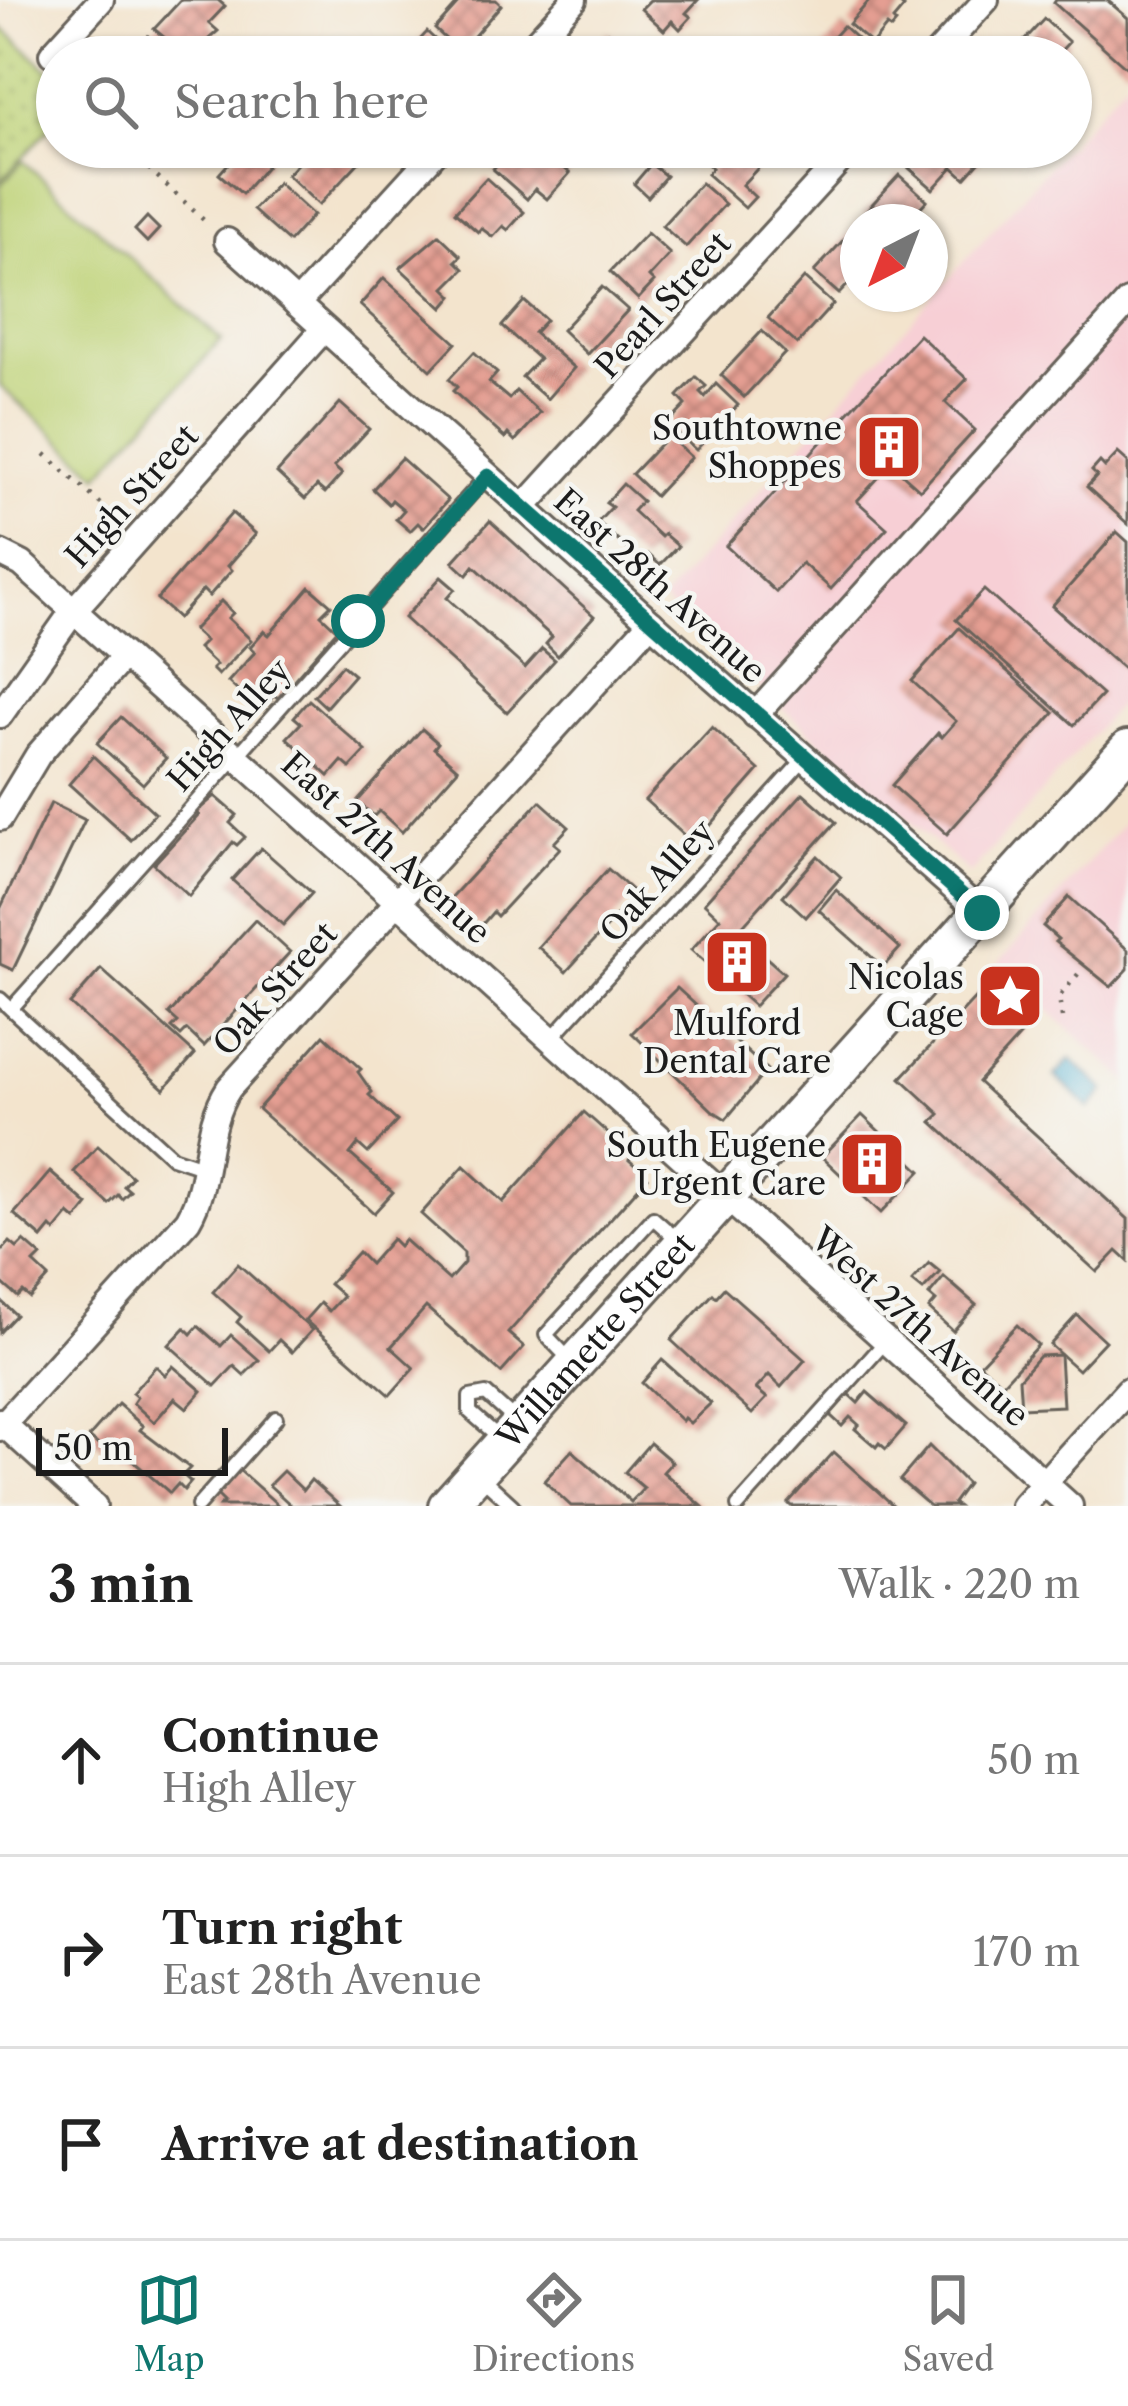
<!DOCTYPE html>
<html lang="en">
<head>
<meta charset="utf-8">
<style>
	:root { --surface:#fff; --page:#f6f6f6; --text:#222; --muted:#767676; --line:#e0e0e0; --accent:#0f766e }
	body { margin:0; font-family:"Libre Caslon Text",serif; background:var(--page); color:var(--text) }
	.compass { position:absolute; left:840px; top:204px; width:108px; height:108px; border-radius:50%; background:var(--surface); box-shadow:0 3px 9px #0004; rotate:222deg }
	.scale { position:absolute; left:36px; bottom:30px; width:192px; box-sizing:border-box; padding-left:12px; border:6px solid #1c1c1c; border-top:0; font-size:33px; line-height:42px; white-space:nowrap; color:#1c1c1c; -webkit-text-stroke:9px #f6f6f2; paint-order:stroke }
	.stop { position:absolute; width:36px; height:36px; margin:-27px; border:9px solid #0f766e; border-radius:50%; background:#fff }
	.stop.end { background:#0f766e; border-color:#fff; box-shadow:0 3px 12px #0008 }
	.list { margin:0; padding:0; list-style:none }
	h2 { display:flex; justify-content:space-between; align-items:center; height:156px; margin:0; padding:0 48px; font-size:51px }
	h2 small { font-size:39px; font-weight:400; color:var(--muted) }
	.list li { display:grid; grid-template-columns:78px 1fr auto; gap:36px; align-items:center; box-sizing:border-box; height:192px; padding:0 48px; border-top:3px solid var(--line) }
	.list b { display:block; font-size:45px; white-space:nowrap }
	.list p { margin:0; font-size:39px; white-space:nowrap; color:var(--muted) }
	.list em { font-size:39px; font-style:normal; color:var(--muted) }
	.icon { flex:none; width:66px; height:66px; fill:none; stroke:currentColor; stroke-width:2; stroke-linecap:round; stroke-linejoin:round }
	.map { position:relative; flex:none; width:1128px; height:1506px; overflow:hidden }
	.search { position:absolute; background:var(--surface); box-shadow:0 3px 9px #0004; left:36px; right:36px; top:36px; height:132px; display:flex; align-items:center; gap:30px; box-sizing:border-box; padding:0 42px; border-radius:66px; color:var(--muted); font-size:45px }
	.sheet { height:732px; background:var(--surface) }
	nav { display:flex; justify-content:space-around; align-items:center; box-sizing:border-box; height:168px; border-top:3px solid var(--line); background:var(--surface); font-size:33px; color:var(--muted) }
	nav a { display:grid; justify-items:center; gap:6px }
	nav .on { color:var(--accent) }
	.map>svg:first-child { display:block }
	.built { fill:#f7cfd5 }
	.grass { fill:url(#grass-dots); stroke:#6d7749; stroke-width:3 }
	.garden { fill:#bed276; stroke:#6d7749; stroke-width:3 }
	.water { fill:#51aecf; stroke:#366576; stroke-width:3 }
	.building { fill:url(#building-cross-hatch) }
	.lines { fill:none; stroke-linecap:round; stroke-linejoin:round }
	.lane-casing { stroke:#67625a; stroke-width:18 }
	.street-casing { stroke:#67625a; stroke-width:30 }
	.secondary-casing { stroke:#67625a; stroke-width:42 }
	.path { stroke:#67625a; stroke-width:4.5; stroke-dasharray:3 9; stroke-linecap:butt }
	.lane { stroke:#fff; stroke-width:12 }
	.street { stroke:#fff; stroke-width:24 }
	.secondary { stroke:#fff; stroke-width:36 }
	.route { stroke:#0f766e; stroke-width:15 }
	.labels { text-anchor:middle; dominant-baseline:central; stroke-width:9; stroke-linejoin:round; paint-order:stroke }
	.street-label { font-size:33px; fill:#1c1c1c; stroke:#f6f6f2 }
	.poi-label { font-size:33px; fill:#1c1c1c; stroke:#f6f6f2; text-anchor:end }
</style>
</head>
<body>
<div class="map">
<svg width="1128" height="1506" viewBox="0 0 1128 1506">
	<defs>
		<pattern id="grass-dots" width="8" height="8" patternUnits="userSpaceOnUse" patternTransform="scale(3)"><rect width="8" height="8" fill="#bed276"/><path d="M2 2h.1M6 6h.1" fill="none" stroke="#a3b466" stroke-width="1.8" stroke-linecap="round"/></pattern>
		<pattern id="building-cross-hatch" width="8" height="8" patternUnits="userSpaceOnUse" patternTransform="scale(3)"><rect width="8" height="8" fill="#e49e92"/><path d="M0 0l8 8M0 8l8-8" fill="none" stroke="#b88076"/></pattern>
	</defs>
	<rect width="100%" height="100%" fill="#f6f6f2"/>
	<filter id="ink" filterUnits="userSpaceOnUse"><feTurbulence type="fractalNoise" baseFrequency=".00833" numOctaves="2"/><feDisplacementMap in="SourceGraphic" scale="24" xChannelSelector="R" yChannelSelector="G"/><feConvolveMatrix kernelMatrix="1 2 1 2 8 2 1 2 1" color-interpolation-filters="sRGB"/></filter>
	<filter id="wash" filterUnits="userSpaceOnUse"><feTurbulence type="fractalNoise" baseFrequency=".004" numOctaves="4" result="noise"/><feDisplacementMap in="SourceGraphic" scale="48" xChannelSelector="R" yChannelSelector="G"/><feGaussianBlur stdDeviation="2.7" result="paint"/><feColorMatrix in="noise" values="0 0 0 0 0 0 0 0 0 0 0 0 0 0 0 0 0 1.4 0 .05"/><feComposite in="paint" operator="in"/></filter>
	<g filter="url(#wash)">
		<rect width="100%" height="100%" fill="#f3e4cd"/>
		<!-- built -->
		<g class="built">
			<polygon points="1128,78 1128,694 970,874 662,601 1066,147 1071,147 1071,142"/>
			<polygon points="1128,818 1128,1081 997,965"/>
		</g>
		<!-- grass -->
		<polygon class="grass" points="0,26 57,77 57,120 0,182"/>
		<!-- garden -->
		<polygon class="garden" points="23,161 221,340 99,475 0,386 0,186"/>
		<!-- water -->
		<polygon class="water" points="1071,1059 1105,1090 1089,1108 1055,1076"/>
		<g id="blocks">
			<!-- building -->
			<g class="building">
				<polygon points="181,0 218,0 225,6 209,23 218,31 188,57 154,29"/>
				<polygon points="461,0 496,0 501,5 460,52 435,29"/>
				<polygon points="650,0 698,0 686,13 691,17 680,29 672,21 664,30 641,9"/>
				<polygon points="870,0 895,0 904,7 893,20 896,23 891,29 887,26 872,44 849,24"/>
				<polygon points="1056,0 1107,0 1128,18 1128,69 1054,3"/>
				<polygon points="1044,19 1069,42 1055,57 1009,57"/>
				<polygon points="843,26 866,47 857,57 815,57"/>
				<polygon points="427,32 454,57 404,57"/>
				<polygon points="608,32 635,57 585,57"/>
				<polygon points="148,36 170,57 135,57 132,54"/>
				<polygon points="243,147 253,147 270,162 242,194 219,174"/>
				<polygon points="312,147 344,147 360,161 319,205 287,175"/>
				<polygon points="512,147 540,147 570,173 547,199 535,189 527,199 493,169"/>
				<polygon points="735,147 768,147 773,152 742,185 755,197 745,208 707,174 712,168 703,160 714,149 725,158"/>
				<polygon points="927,147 973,147 971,150 982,159 965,178 953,167 933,189 909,168"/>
				<polygon points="651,164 666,176 648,197 634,184"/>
				<polygon points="899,175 927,200 907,222 874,222 864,213"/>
				<polygon points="486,178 524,212 508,230 503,226 493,237 481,228 478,232 455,212"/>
				<polygon points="278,183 313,215 289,242 253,210"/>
				<polygon points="701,183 725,204 686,247 662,226"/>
				<polygon points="147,217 159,229 147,242 135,230"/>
				<polygon points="858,224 858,283 853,279 839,294 814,272"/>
				<polygon points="647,233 670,254 649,277 654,282 638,299 610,272"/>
				<polygon points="439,235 461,256 456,261 464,269 445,288 453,296 443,308 400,268"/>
				<polygon points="384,278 456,343 431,370 360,305"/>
				<polygon points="804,278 833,304 797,344 768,318"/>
				<polygon points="602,287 628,310 587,354 562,330"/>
				<polygon points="524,301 546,320 534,333 574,368 547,399 522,377 539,359 502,326"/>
				<polygon points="762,331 785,353 744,397 721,375"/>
				<polygon points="919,335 967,379 945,402 975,430 920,490 891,464 857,501 887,528 831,589 802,563 776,592 726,546"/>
				<polygon points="474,352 497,373 489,382 509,399 516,391 540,413 515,441 508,434 505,438 453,391 457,387 449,379"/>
				<polygon points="696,377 706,386 700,392 705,397 716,384 738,405 696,450 668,424 686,405 678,396"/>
				<polygon points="340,403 369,429 334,467 342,474 325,493 317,486 305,499 277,473"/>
				<polygon points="668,436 691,457 655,496 632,474"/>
				<polygon points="1118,453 1128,462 1128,524 1087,487 1097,476 1092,471 1100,462 1105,467"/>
				<polygon points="401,458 448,500 423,528 418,523 410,531 396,519 404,510 392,500 389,504 373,489"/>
				<polygon points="623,484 642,501 633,511 661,537 664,534 678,546 660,565 649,555 641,562 598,522 612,507 606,503"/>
				<polygon points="232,513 256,534 228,566 232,570 209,596 203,590 178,618 157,599"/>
				<polygon points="490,521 594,616 558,656 546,644 552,637 474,566 467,575 453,562"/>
				<polygon points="1117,532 1128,542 1128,673 1052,606"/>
				<polygon points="441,577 455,589 447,598 525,668 542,649 555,660 507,712 404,618"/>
				<polygon points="310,587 331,605 321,615 337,630 278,698 274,695 267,704 258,696 251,703 228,682 255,652 250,647 264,631 269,635"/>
				<polygon points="984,590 1102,695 1074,725 956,620"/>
				<polygon points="221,601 233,613 228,618 251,640 218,675 212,669 216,665 198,648 205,641 193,630"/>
				<polygon points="959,628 1054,713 947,834 892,785 938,733 942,737 956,721 912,681"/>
				<polygon points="342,665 354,675 326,707 314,696"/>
				<polygon points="309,700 366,751 350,768 342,761 329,776 287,738 301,723 294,717"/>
				<polygon points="121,717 166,758 143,784 97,743"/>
				<polygon points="712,727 759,770 694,844 645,800"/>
				<polygon points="422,729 438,743 434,748 458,769 402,832 379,811 374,816 357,802"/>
				<polygon points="93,756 155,813 131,840 69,784"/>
				<polygon points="803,793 836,822 737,932 784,973 754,1006 691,950 720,918 704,903"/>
				<polygon points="215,796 237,815 230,823 245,837 237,845 233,842 189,896 154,864 199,815 196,812"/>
				<polygon points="540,801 569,827 554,843 560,848 497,916 493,912 480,927 450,899"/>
				<polygon points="51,803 85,820 13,970 0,964 0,909"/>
				<polygon points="261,848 312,893 283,925 232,880"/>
				<polygon points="818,856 841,877 806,917 783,896"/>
				<polygon points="608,869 636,894 566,972 538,947"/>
				<polygon points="836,890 900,948 883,967 819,910"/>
				<polygon points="1069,897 1128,950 1128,969 1111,987 1055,942 1058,939 1043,926"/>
				<polygon points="255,920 290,952 204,1046 187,1030 181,1036 172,1028 178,1022 169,1014"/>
				<polygon points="101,969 195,1054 164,1089 70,1004"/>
				<polygon points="994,978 1037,1017 978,1082 1128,1219 1128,1261 1117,1251 1097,1272 932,1122 940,1114 901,1078"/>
				<polygon points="677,988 767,1070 726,1119 713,1111 632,1033"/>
				<polygon points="324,1035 361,1069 358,1072 372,1092 369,1095 397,1121 368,1153 358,1144 350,1154 393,1192 374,1213 258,1109"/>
				<polygon points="584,1112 632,1155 629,1160 648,1177 508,1333 524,1347 501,1373 426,1307 391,1347 414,1368 390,1395 305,1320 320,1303 329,1311 343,1296 329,1284 358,1252 370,1264 392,1239 399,1246 404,1240 449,1280 464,1263 464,1253 421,1214 464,1166 503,1202"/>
				<polygon points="862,1115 921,1171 881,1213 822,1157"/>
				<polygon points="98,1146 132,1177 124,1186 130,1191 122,1199 118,1195 109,1204 74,1172"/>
				<polygon points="50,1172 88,1205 76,1220 69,1214 55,1231 51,1227 42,1238 14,1214"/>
				<polygon points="24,1241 41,1256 34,1263 49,1277 30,1298 23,1292 18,1297 0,1281 0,1253 10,1242 17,1248"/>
				<polygon points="929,1263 940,1272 923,1290 912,1281"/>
				<polygon points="238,1264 312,1330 292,1352 279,1340 269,1351 237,1322 241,1317 213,1292"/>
				<polygon points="944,1277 976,1305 953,1331 929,1309 936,1301 929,1295"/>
				<polygon points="724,1288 805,1360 781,1387 769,1375 756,1389 767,1398 752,1414 671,1340 713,1294 716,1297"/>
				<polygon points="0,1300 16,1315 0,1332"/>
				<polygon points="1077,1315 1105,1341 1078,1370 1050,1345"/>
				<polygon points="1017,1325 1038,1345 1002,1384 980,1364"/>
				<polygon points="198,1326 221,1346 231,1335 259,1360 244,1375 234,1366 215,1386 169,1345 185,1328 191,1334"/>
				<polygon points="1060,1355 1063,1406 1021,1408 1019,1379 1039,1356"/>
				<polygon points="662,1360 711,1403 690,1423 684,1418 682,1421 642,1383"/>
				<polygon points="156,1366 165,1375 173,1366 202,1391 187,1408 175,1398 154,1422 133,1403 137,1397 132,1393"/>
				<polygon points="867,1392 906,1426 886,1449 879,1443 876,1447 855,1429 859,1425 850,1417 842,1426 830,1415 848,1394 858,1403"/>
				<polygon points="118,1404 143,1426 140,1430 190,1468 183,1475 191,1482 184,1490 178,1484 170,1493 127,1456 129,1450 123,1457 116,1451 111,1456 89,1437"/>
				<polygon points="650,1443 672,1462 663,1472 702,1506 571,1506 544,1481 572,1450 631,1502 644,1488 625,1472"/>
				<polygon points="929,1446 967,1484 953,1503 957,1506 930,1506 900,1480"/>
				<polygon points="834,1452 894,1506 791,1506 788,1503"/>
				<polygon points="239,1470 279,1506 220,1506 224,1502 217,1495"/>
				<polygon points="283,1471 303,1490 311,1480 340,1506 292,1506 269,1485"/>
			</g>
		</g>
	</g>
	<g filter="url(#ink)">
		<use href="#blocks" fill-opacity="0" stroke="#67625a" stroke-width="3"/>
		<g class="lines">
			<!-- lane casing -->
			<g class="lane-casing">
				<g id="lane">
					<polyline points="0,999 172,1157 205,1168"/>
					<polyline points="11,1009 487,476"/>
					<polyline points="551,1039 804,759"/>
					<polyline points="570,1360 546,1335 653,1218 678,1240"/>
					<polyline points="501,1439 470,1412 470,1397 486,1394 515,1420"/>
					<polyline points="478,1474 513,1506"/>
					<polyline points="198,1506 276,1418"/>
					<polyline points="738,1506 886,1341"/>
				</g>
			</g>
			<!-- street casing -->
			<g class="street-casing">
				<g id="street">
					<polyline points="52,54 101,0"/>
					<polyline points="522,57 574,0"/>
					<polyline points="934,57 986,0"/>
					<polyline points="227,241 663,633 982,913"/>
					<polyline points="297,304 440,147"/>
					<polyline points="523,508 852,147"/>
					<polyline points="0,553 22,564 1070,1506"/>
					<polyline points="0,715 74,610 324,329"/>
					<polyline points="755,715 1128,302"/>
					<polyline points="0,818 38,755 124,656"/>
					<polyline points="0,1421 94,1506"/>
					<path d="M0,1428L188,1220C212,1179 202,1129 229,1088L651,622"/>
					<polyline points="1023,1506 1128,1390"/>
				</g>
			</g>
			<!-- secondary casing -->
			<g class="secondary-casing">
				<g id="secondary">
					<path id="s1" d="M447,1506L1128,749"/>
				</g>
			</g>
			<!-- path -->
			<g class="path">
				<polyline points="139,147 144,164 209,225"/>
				<polyline points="45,454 121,522"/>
				<polyline points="1062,1018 1059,997 1079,973"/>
			</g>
			<!-- lane -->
			<use href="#lane" class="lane"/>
			<!-- street -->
			<use href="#street" class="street"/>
			<!-- secondary -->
			<use href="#secondary" class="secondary"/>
		</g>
	</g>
	<g class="lines" filter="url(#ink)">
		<!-- route -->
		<polyline class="route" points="358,621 488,476 982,913"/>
	</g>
	<!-- icons -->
	<defs>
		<g id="building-square" transform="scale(3.45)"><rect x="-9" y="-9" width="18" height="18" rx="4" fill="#c8321e" stroke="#f6f6f2"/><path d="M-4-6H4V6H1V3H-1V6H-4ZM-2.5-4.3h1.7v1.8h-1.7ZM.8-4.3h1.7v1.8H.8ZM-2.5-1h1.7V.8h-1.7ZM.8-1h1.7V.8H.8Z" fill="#fff"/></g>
		<g id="sight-square" transform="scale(3.45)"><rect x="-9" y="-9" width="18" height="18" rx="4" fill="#c8321e" stroke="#f6f6f2"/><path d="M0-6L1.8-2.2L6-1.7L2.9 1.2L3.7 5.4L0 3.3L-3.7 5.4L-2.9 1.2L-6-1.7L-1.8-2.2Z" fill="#fff"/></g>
	</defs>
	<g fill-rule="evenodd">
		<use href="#building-square" x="889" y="447"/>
		<use href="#building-square" x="737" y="962"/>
		<use href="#sight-square" x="1010" y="996"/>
		<use href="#building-square" x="872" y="1164"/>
	</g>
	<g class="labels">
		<!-- street labels -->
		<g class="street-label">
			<text transform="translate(663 305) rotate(-48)">Pearl Street</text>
			<text transform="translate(132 496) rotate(-48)">High Street</text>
			<text transform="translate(660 586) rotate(42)">East 28th Avenue</text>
			<text transform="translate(229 725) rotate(-48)">High Alley</text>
			<text transform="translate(386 848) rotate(42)">East 27th Avenue</text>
			<text transform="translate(657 881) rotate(-48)">Oak Alley</text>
			<text transform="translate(275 989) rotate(-48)">Oak Street</text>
			<text transform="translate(920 1327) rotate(42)">West 27th Avenue</text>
			<text stroke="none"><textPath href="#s1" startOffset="222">Willamette Street</textPath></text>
		</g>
		<!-- poi labels -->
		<g class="poi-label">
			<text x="842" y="428">Southtowne<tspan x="842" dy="38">Shoppes</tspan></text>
			<text x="964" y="977">Nicolas<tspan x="964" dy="38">Cage</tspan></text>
			<text x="737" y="1023" text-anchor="middle">Mulford<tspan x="737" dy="38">Dental Care</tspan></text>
			<text x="826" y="1145">South Eugene<tspan x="826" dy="38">Urgent Care</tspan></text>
		</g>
	</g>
</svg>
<svg class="compass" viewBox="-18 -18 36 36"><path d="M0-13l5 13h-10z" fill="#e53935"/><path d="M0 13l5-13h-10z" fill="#767676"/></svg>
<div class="scale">50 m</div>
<div class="stop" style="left:358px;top:621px"></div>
<div class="stop end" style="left:982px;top:913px"></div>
<div class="search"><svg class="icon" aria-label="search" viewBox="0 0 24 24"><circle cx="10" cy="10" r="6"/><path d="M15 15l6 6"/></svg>Search here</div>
</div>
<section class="sheet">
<h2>3 min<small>Walk · 220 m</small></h2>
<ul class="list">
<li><svg class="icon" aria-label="ahead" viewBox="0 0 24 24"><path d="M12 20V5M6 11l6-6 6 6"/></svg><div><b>Continue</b><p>High Alley</p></div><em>50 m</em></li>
<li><svg class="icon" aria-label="right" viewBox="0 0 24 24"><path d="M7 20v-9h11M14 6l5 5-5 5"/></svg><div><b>Turn right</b><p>East 28th Avenue</p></div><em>170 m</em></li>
<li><svg class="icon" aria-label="arrive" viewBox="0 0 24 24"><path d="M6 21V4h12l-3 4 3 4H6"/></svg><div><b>Arrive at destination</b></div></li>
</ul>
</section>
<nav>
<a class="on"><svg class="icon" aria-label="map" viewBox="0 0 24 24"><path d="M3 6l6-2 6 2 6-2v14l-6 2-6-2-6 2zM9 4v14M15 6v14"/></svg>Map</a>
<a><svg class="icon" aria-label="directions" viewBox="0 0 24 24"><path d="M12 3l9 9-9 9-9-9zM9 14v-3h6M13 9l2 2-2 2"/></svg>Directions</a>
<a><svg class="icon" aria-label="saved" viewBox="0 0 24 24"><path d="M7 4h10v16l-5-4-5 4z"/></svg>Saved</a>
</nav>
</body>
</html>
